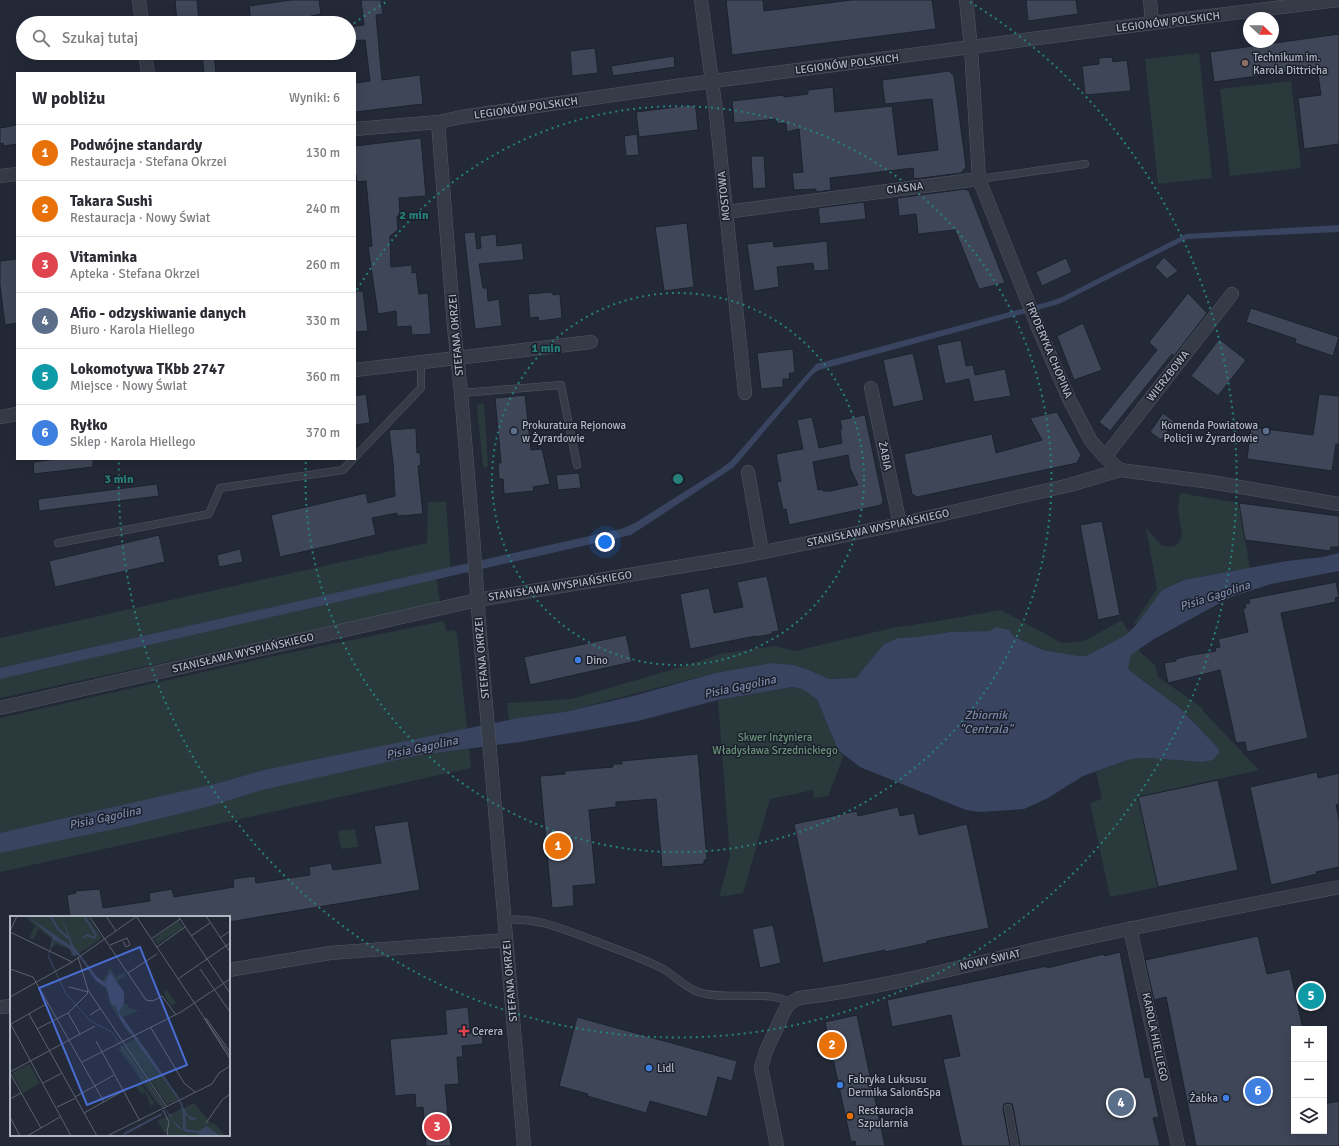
<!DOCTYPE html>
<html lang="pl">
<head>
<meta charset="utf-8">
<style>
	:root { --surface:#fff; --page:#f7f7f7; --text:#2b2b33; --muted:#7c7c81; --line:#e1e1e2; --accent:#0b8043 }
	body { margin:0; font-family:Signika,sans-serif; background:var(--page); color:var(--text) }
	.controls { position:absolute; right:12px; bottom:12px; display:grid; overflow:hidden; border-radius:0px; box-shadow:0 4px 16px #0002 }
	.controls button { width:36px; height:36px; display:grid; place-items:center; padding:0; border:0; border-bottom:1px solid var(--line); background:var(--surface); color:var(--text); font:20px sans-serif }
	.compass { position:absolute; left:1243px; top:12px; width:36px; height:36px; border-radius:50%; background:var(--surface); box-shadow:0 4px 16px #0002; rotate:112deg }
	.you { position:absolute; left:605px; top:542px; width:14px; height:14px; margin:-10px; border:3px solid #fff; border-radius:50%; background:#1a73e8; box-shadow:0 0 0 6px #1a73e833 }
	.badge { display:grid; place-items:center; width:26px; height:26px; border-radius:50%; background:var(--accent); color:#fff; font-size:13px; font-weight:700 }
	.pin { position:absolute; translate:-50% -50%; border:2px solid #fff; box-shadow:0 1px 4px #0006 }
	.list { margin:0; padding:0; list-style:none }
	h2 { display:flex; justify-content:space-between; align-items:center; height:52px; margin:0; padding:0 16px; font-size:17px }
	h2 small { font-size:13px; font-weight:400; color:var(--muted) }
	.list li { display:grid; grid-template-columns:26px 1fr auto; gap:12px; align-items:center; box-sizing:border-box; height:56px; padding:0 16px; border-top:1px solid var(--line) }
	.list b { display:block; font-size:15px; white-space:nowrap }
	.list p { margin:0; font-size:13px; white-space:nowrap; color:var(--muted) }
	.list em { font-size:13px; font-style:normal; color:var(--muted) }
	.icon { flex:none; width:22px; height:22px; fill:none; stroke:currentColor; stroke-width:2; stroke-linecap:round; stroke-linejoin:round }
	.map { position:relative; flex:none; width:1339px; height:1146px; overflow:hidden }
	.search { position:absolute; background:var(--surface); box-shadow:0 4px 16px #0002; left:16px; top:16px; width:340px; height:44px; display:flex; align-items:center; gap:10px; box-sizing:border-box; padding:0 14px; border-radius:22px; color:var(--muted); font-size:15px }
	.panel { position:absolute; background:var(--surface); box-shadow:0 4px 16px #0002; left:16px; top:72px; width:340px; height:388px; border-radius:0px }
	.map>svg:first-child { display:block }
	.green { fill:#29393c }
	.water { fill:#394460 }
	.building { fill:#3f4657; stroke:#1d222f; fill-rule:evenodd }
	.lines { fill:none; stroke-linecap:round; stroke-linejoin:round }
	.service-casing { stroke:#515663; stroke-width:8 }
	.minor-casing { stroke:#515663; stroke-width:14 }
	.service { stroke:#363b48; stroke-width:7 }
	.minor { stroke:#363b48; stroke-width:13 }
	.ring { fill:none; stroke:#27807b; stroke-width:2; stroke-dasharray:2 4 }
	.education-dot { fill:#8d6e63; stroke:#1b202c; stroke-width:1.5 }
	.service-dot { fill:#5c6f8a; stroke:#1b202c; stroke-width:1.5 }
	.shop-dot { fill:#3f7fe0; stroke:#1b202c; stroke-width:1.5 }
	.health-dot { fill:#e0444e; stroke:#1b202c; stroke-width:1.5 }
	.food-dot { fill:#e8710a; stroke:#1b202c; stroke-width:1.5 }
	.labels { text-anchor:middle; dominant-baseline:central; stroke-width:3; stroke-linejoin:round; paint-order:stroke }
	.street-label { font-size:11px; fill:#b1b6c4; stroke:#1b202c }
	.poi-label { font-size:11px; fill:#b1b6c4; stroke:#1b202c; text-anchor:start }
	.park-label { font-size:11px; fill:#6a9379; stroke:#1b202c }
	.water-label { font-size:12px; font-style:italic; fill:#7b89aa; stroke:#1b202c }
	.inset-river { fill:none; stroke:#394460; stroke-width:2 }
	.inset-road { fill:none; stroke:#5c616f; stroke-width:1 }
	.view { fill:#496dd2; fill-opacity:0.15; stroke:#496dd2; stroke-width:2 }
	.inset-edge { fill:none; stroke:#b1b6c4; stroke-width:2 }
	.centre { fill:#27807b; stroke:#1b202c; stroke-width:2 }
	.ring-label { font-size:12px; text-anchor:middle; font-weight:bold; fill:#27807b; stroke:#1b202c; stroke-width:3; stroke-linejoin:round; paint-order:stroke }
</style>
</head>
<body>
<div class="map">
<svg width="1339" height="1146" viewBox="0 0 1339 1146">
	<rect width="100%" height="100%" fill="#232937"/>
	<!-- green -->
	<g class="green">
		<polygon points="1199,53 1212,178 1158,184 1145,59"/>
		<polygon points="1291,81 1301,168 1230,176 1220,89"/>
		<polygon points="481,403 484,404 488,465 486,468 483,466 477,406"/>
		<polygon points="1180,493 1239,503 1250,568 1184,580 1162,590 1136,625 1134,623 1157,589 1146,528 1161,545 1169,547 1175,546 1180,541 1182,534 1178,509"/>
		<polygon points="428,502 446,502 451,574 436,578 440,603 0,698 0,638 427,543"/>
		<polygon points="1001,610 1062,643 1084,641 1122,620 1141,653 1155,665 1158,677 1201,707 1204,712 1259,770 1138,797 1158,887 1110,897 1090,803 1102,799 1096,772 1128,760 1140,758 1219,753 1219,749 1181,709 1130,671 1128,668 1121,638 1086,656 1079,656 1043,650 1013,636 990,631 950,632 917,637 898,638 884,644 856,678 829,679 809,670 794,665 772,663 715,673 564,712 509,720 507,703 571,699 681,667 720,654 775,646 795,651 892,628 938,621"/>
		<polygon points="444,621 446,631 454,630 457,633 471,768 0,872 0,718 269,657"/>
		<polygon points="792,687 802,689 817,699 838,750 844,755 828,796 814,798 813,790 770,799 743,893 719,897 730,857 718,700"/>
		<polygon points="355,829 358,847 341,849 338,831"/>
	</g>
	<!-- water -->
	<g class="water">
		<polygon points="1339,225 1339,232 1187,239 1059,304 819,370 813,374 734,467 631,535 0,679 0,668 621,529 635,523 719,470 731,461 816,364 1051,301 1062,297 1186,234"/>
		<polygon points="1339,553 1339,571 1271,584 1231,597 1154,639 1139,649 1131,655 1128,668 1130,671 1181,709 1219,749 1219,753 1213,760 1202,762 1151,758 1140,758 1128,760 1083,776 1048,798 1024,809 980,812 966,810 860,767 838,750 817,699 802,689 792,687 718,700 638,721 520,742 419,755 262,790 207,807 129,826 0,853 0,833 223,782 264,770 518,718 564,712 633,696 715,673 772,663 794,665 809,670 829,679 856,678 884,644 898,638 917,637 950,632 990,631 996,627 1009,630 1013,636 1043,650 1079,656 1086,656 1126,635 1136,625 1162,590 1184,580 1287,561 1323,557"/>
	</g>
	<!-- building -->
	<g class="building">
		<polygon points="175,0 197,0 199,22 177,23"/>
		<polygon points="291,0 319,0 321,14 311,16 312,23 289,23 289,19 251,23 249,6"/>
		<polygon points="361,0 381,0 383,14 376,15 382,80 420,75 423,104 355,112 355,83 370,81 365,40 349,41 349,27 364,25"/>
		<polygon points="726,0 763,0 764,11 851,0 932,0 936,29 732,55"/>
		<polygon points="1026,0 1076,0 1078,14 1028,21"/>
		<polygon points="1339,34 1339,144 1304,149 1298,98 1321,95 1317,68 1214,82 1210,52"/>
		<polygon points="595,48 598,73 572,76 570,51"/>
		<polygon points="202,53 214,53 216,73 204,73"/>
		<polygon points="674,56 675,67 613,76 611,66"/>
		<polygon points="1112,57 1113,62 1127,60 1131,91 1085,95 1082,66 1099,64 1099,58"/>
		<polygon points="949,71 954,76 966,167 961,173 914,179 913,168 830,178 831,190 816,192 816,189 794,190 792,173 803,172 799,129 787,132 786,123 777,124 777,119 734,123 732,101 784,95 784,97 808,94 808,90 833,87 835,112 892,106 898,155 938,150 932,99 885,104 882,80"/>
		<polygon points="692,105 696,109 698,130 639,137 636,112"/>
		<polygon points="17,125 17,144 4,146 3,143 0,144 0,128"/>
		<polygon points="637,134 639,155 626,156 624,136"/>
		<polygon points="421,138 426,196 399,198 400,215 397,216 398,230 390,236 391,267 412,265 412,273 416,272 419,294 428,293 431,334 412,335 411,326 397,327 396,311 378,314 368,247 372,246 366,181 357,182 356,174 355,174 355,146"/>
		<polygon points="751,156 764,156 766,188 753,189"/>
		<polygon points="965,189 969,191 1005,283 979,289 955,230 918,234 916,214 899,216 897,198"/>
		<polygon points="864,202 866,219 820,224 818,208"/>
		<polygon points="687,223 694,287 664,291 655,227"/>
		<polygon points="475,232 477,249 481,248 480,236 496,234 497,246 522,243 524,260 479,264 483,288 487,288 488,301 499,299 502,326 475,329 464,233"/>
		<polygon points="773,241 774,247 827,241 829,270 814,271 813,263 777,267 779,287 754,291 747,244"/>
		<polygon points="1164,257 1178,271 1167,279 1155,267"/>
		<polygon points="1066,258 1072,272 1042,286 1036,272"/>
		<polygon points="17,259 17,323 5,325 0,285 0,261"/>
		<polygon points="355,291 363,291 368,331 355,332"/>
		<polygon points="553,292 553,295 560,294 562,318 539,321 538,317 530,318 528,294"/>
		<polygon points="1188,293 1207,313 1174,356 1172,354 1110,431 1099,422 1157,350 1149,342"/>
		<polygon points="1251,308 1339,337 1333,356 1295,343 1296,339 1246,322"/>
		<polygon points="1083,323 1102,370 1074,380 1057,336"/>
		<polygon points="1219,339 1246,360 1218,396 1191,376"/>
		<polygon points="961,340 966,366 973,365 975,375 1005,369 1011,396 974,402 969,379 945,384 937,345"/>
		<polygon points="793,349 795,373 789,373 790,379 783,379 783,387 761,389 757,353"/>
		<polygon points="913,353 924,400 893,407 883,360"/>
		<polygon points="366,394 370,423 355,425 355,396"/>
		<polygon points="1319,394 1339,396 1339,445 1336,444 1332,471 1247,459 1251,427 1313,435"/>
		<polygon points="525,395 531,450 542,449 550,484 533,487 534,491 504,494 503,479 499,479 498,463 501,463 495,398"/>
		<polygon points="1057,412 1081,455 1077,463 917,497 912,494 904,454 992,434 996,453 1042,440 1030,418"/>
		<polygon points="1163,413 1175,422 1161,440 1150,432"/>
		<path d="M865,415L883,501L881,505L789,525L786,509L783,510L777,482L781,481L776,454L803,449L797,420L812,417L819,448L842,443L840,429H842L840,420ZM848,455L850,468L858,485L830,491H823V489L818,490L813,462Z"/>
		<polygon points="416,428 417,453 420,453 421,465 418,466 423,514 397,516 397,513 372,518 376,535 280,557 271,515 366,493 368,503 395,496 393,463 389,430"/>
		<polygon points="58,459 93,459 93,467 34,474 33,462"/>
		<polygon points="579,473 581,488 558,490 556,475"/>
		<polygon points="157,484 159,496 39,511 38,499"/>
		<polygon points="1239,503 1339,516 1339,547 1331,547 1330,551 1245,540"/>
		<polygon points="1102,521 1120,615 1098,620 1080,525"/>
		<polygon points="159,535 165,562 55,587 49,561"/>
		<polygon points="240,549 243,562 219,567 217,555"/>
		<polygon points="767,576 779,631 772,632 772,634 756,637 756,636 690,649 680,594 709,588 714,613 743,607 737,582"/>
		<polygon points="1336,582 1339,597 1335,598 1336,602 1281,613 1308,738 1247,752 1245,742 1236,743 1220,670 1168,683 1164,663 1176,661 1176,659 1187,656 1216,651 1215,648 1220,647 1218,639 1248,632 1243,608 1246,608 1245,604 1250,603 1249,599"/>
		<polygon points="626,635 632,662 530,685 524,657"/>
		<polygon points="698,754 707,860 704,860 704,864 662,867 656,799 616,802 616,807 589,810 596,884 573,886 574,906 552,908 540,776 565,774 565,771 613,767 613,764 622,764 621,761"/>
		<polygon points="1317,772 1318,778 1339,773 1339,804 1336,805 1339,819 1339,867 1316,872 1317,874 1271,885 1250,787"/>
		<polygon points="1218,780 1238,870 1158,887 1138,797"/>
		<polygon points="898,807 900,816 914,813 919,835 967,824 989,928 927,941 927,943 885,952 885,950 823,963 794,824 857,811 858,816"/>
		<polygon points="408,821 420,890 229,922 229,917 70,917 67,895 76,893 75,891 100,889 103,908 150,901 149,893 172,889 174,897 234,887 233,879 255,876 256,883 310,875 309,867 331,863 333,870 381,863 374,826"/>
		<polygon points="773,925 781,963 760,968 752,929"/>
		<polygon points="1258,936 1267,974 1290,969 1303,1029 1294,1029 1294,1131 1324,1131 1324,1104 1339,1101 1339,1146 1196,1146 1166,997 1154,1000 1145,960"/>
		<polygon points="1120,952 1145,1078 1150,1077 1159,1117 1153,1118 1160,1146 1020,1146 1013,1107 1012,1104 1007,1103 1004,1104 1003,1109 1010,1146 962,1146 943,1059 960,1056 951,1015 892,1027 887,1000 1047,966 1047,968 1104,954 1104,956"/>
		<polygon points="468,1007 470,1028 482,1027 483,1044 462,1046 463,1057 457,1057 459,1084 445,1085 451,1146 426,1146 423,1107 416,1108 415,1094 395,1096 390,1039 447,1034 445,1010"/>
		<polygon points="857,1015 885,1146 856,1146 855,1141 851,1142 825,1022"/>
		<polygon points="577,1017 737,1061 732,1081 718,1077 707,1117 650,1101 646,1113 587,1096 588,1094 559,1086"/>
	</g>
	<g class="lines">
		<!-- service casing -->
		<g class="service-casing">
			<g id="service">
				<polyline points="979,179 1085,164"/>
				<polyline points="461,393 561,385 577,465"/>
				<polyline points="355,457 421,388 421,362"/>
				<polyline points="58,543 209,514 220,488 343,470 353,459"/>
				<path d="M504,920C539,917 563,929 595,941C618,950 643,958 665,970C676,977 685,987 698,992C723,1001 772,989 790,1003"/>
				<polyline points="1008,1108 1015,1146"/>
			</g>
		</g>
		<!-- minor casing -->
		<g class="minor-casing">
			<g id="minor">
				<polyline points="139,0 142,23"/>
				<polyline points="701,0 715,104 745,393"/>
				<polyline points="966,0 971,48 979,179 1039,330 1069,399 1091,441 1105,457 1120,470 1211,482 1339,504"/>
				<polyline points="1150,0 1152,23"/>
				<polyline points="145,53 148,73"/>
				<polyline points="438,122 454,327 461,393 473,535 480,635 524,1146"/>
				<polyline points="355,129 438,122 461,117 676,86 1152,23 1339,0"/>
				<polyline points="0,176 17,174"/>
				<polyline points="726,212 979,179"/>
				<polyline points="355,370 591,342"/>
				<polyline points="871,388 900,524"/>
				<polyline points="0,417 17,414"/>
				<polyline points="1105,457 1232,294"/>
				<polyline points="748,472 762,552"/>
				<polyline points="0,708 477,600 744,556 900,524 1070,485 1120,470"/>
				<polyline points="1130,928 1178,1146"/>
				<polyline points="229,970 330,953 506,940"/>
				<polyline points="0,1007 11,1006"/>
				<path d="M777,1146L761,1067L766,1051L785,1010L790,1003L799,998C882,988 964,966 1045,947C1143,925 1241,906 1339,887"/>
			</g>
		</g>
		<!-- service -->
		<use href="#service" class="service"/>
		<!-- minor -->
		<use href="#minor" class="minor"/>
	</g>
	<!-- distance rings -->
	<g class="ring">
		<circle cx="678" cy="479" r="186"/>
		<path d="M357 290A373 373 0 1 1 306 459"/>
		<path d="M349 27A559 559 0 0 1 386 2M970 2A559 559 0 1 1 119 459"/>
	</g>
	<!-- markers -->
	<circle class="education-dot" cx="1245" cy="63" r="4"/>
	<g class="service-dot">
		<circle cx="514" cy="431" r="4"/>
		<circle cx="1266" cy="431" r="4"/>
	</g>
	<g class="shop-dot">
		<circle cx="578" cy="660" r="4"/>
		<circle cx="649" cy="1068" r="4"/>
		<circle cx="840" cy="1085" r="4"/>
		<circle cx="1226" cy="1098" r="4"/>
	</g>
	<path class="health-dot" d="M462 1025h4v4h4v4h-4v4h-4v-4h-4v-4h4z"/>
	<circle class="food-dot" cx="850" cy="1116" r="4"/>
	<g class="labels">
		<!-- street labels -->
		<g class="street-label">
			<text transform="translate(1168 22) rotate(-7)">LEGIONÓW POLSKICH</text>
			<text transform="translate(847 64) rotate(-7)">LEGIONÓW POLSKICH</text>
			<text transform="translate(526 108) rotate(-8)">LEGIONÓW POLSKICH</text>
			<text transform="translate(905 188) rotate(-7)">CIASNA</text>
			<text transform="translate(724 196) rotate(-96)">MOSTOWA</text>
			<text transform="translate(456 335) rotate(-95)">STEFANA OKRZEI</text>
			<text transform="translate(1049 350) rotate(67)">FRYDERYKA CHOPINA</text>
			<text transform="translate(1168 376) rotate(-52)">WIERZBOWA</text>
			<text transform="translate(885 456) rotate(78)">ŻABIA</text>
			<text transform="translate(878 528) rotate(-12)">STANISŁAWA WYSPIAŃSKIEGO</text>
			<text transform="translate(560 586) rotate(-9)">STANISŁAWA WYSPIAŃSKIEGO</text>
			<text transform="translate(243 653) rotate(-13)">STANISŁAWA WYSPIAŃSKIEGO</text>
			<text transform="translate(482 658) rotate(-95)">STEFANA OKRZEI</text>
			<text transform="translate(990 960) rotate(-13)">NOWY ŚWIAT</text>
			<text transform="translate(510 981) rotate(-95)">STEFANA OKRZEI</text>
			<text transform="translate(1155 1037) rotate(78)">KAROLA HIELLEGO</text>
		</g>
		<!-- poi labels -->
		<g class="poi-label">
			<text x="1253" y="57">Technikum im.<tspan x="1253" dy="13">Karola Dittricha</tspan></text>
			<text x="522" y="425">Prokuratura Rejonowa<tspan x="522" dy="13">w Żyrardowie</tspan></text>
			<text x="1258" y="425" text-anchor="end">Komenda Powiatowa<tspan x="1258" dy="13">Policji w Żyrardowie</tspan></text>
			<text x="586" y="660">Dino</text>
			<text x="472" y="1031">Cerera</text>
			<text x="657" y="1068">Lidl</text>
			<text x="848" y="1079">Fabryka Luksusu<tspan x="848" dy="13">Dermika Salon&amp;Spa</tspan></text>
			<text x="1218" y="1098" text-anchor="end">Żabka</text>
			<text x="858" y="1110">Restauracja<tspan x="858" dy="13">Szpularnia</tspan></text>
		</g>
		<!-- park labels -->
		<g class="park-label">
			<text x="775" y="737">Skwer Inżyniera<tspan x="775" dy="13">Władysława Srzednickiego</tspan></text>
		</g>
		<!-- water labels -->
		<g class="water-label">
			<text transform="translate(1215 596) rotate(-18)">Pisia Gągolina</text>
			<text transform="translate(740 687) rotate(-12)">Pisia Gągolina</text>
			<text x="986" y="715">Zbiornik<tspan x="986" dy="14">"Centrala"</tspan></text>
			<text transform="translate(422 748) rotate(-12)">Pisia Gągolina</text>
			<text transform="translate(105 818) rotate(-12)">Pisia Gągolina</text>
		</g>
	</g>
	<!-- overview -->
	<g transform="translate(10 916)">
		<rect width="220" height="220" fill="#232937"/>
		<path d="M15,0H77L92,22L67,39L61,40V34L46,28L44,31L40,30L42,23L29,13L23,24L19,22L25,10ZM168,4L173,12L147,28L144,23ZM100,52L106,61L114,56L116,60L106,66L100,56L95,67L96,79L101,88L106,90L108,98L119,114L120,120L95,80L96,73L91,69ZM156,73L166,87L161,90L154,79ZM113,88H117L120,93L130,94L113,101L109,95ZM127,121L170,183L157,188L115,128ZM114,129L155,189V191L152,192L146,186L109,133L106,134ZM19,148L30,167L13,177L2,157ZM130,168L133,171L148,192L144,188L141,190L135,176L131,178L126,170ZM184,187L202,208L204,207L216,220H161L154,216L147,205Z" fill="#29393c"/>
		<path d="M17,0L61,30L51,0L63,29L86,60L95,67L100,56L114,76V87L109,96L168,180L178,200L189,203L181,204L175,199L176,213L189,215L197,210L210,220H189L188,217L176,216L167,211L101,116L80,105L55,77L38,41L43,22ZM44,24L59,32L64,40L68,39L86,65L96,71L101,88L106,90L110,103L168,183L172,192L163,199L159,198L101,115L80,104L56,77L39,40ZM172,193L173,201V214L160,201Z" fill="#394460" fill-rule="evenodd"/>
		<path class="inset-river" d="M35,0L41,1L48,13L58,22M73,22L77,19L84,22L86,19L74,0M114,218L152,198"/>
		<path class="inset-road" d="M79,0L136,84L143,85L152,80L166,99M96,0L106,15M126,0L220,140M168,0L220,77M196,0L220,36M0,15L7,0M0,16L62,46M181,20L200,7M210,22L220,15M141,23L170,3M100,29L117,22L120,29L116,31L113,25M147,31L175,11M0,53L23,61L94,186M190,53L220,96M118,57L147,38M168,63L220,27M59,71L78,76M78,74L157,191M0,81L62,46L127,0M58,97L70,118M19,98L87,220M80,99L91,92M194,102L220,143M196,102L220,136M0,107L61,220M1,108L38,87M141,112L174,167L185,176M27,113L58,97L77,78L78,74L68,41M86,125L130,205M72,146L171,96L220,63M0,156L85,110M0,157L31,212M33,167L52,157M65,181L104,159M0,183L11,177M47,191L66,182M153,194L159,206L157,216L158,220M74,197L113,175M0,201L10,220M196,207L212,184L220,178M17,220L50,201M97,220L202,168L209,157L220,150"/>
		<path class="view" d="M130,31L177,149L77,189L29,72Z"/>
		<rect width="220" height="220" class="inset-edge"/>
	</g>
	<circle cx="678" cy="479" r="6" class="centre"/>
	<g class="ring-label">
		<text x="414" y="219">2 min</text>
		<text x="546" y="352">1 min</text>
		<text x="119" y="483">3 min</text>
	</g>
</svg>
<div class="controls">
<button>+</button>
<button>−</button>
<button><svg class="icon" aria-label="layers" viewBox="0 0 24 24"><path d="M12 4l9 5-9 5-9-5zM3 14l9 5 9-5"/></svg></button>
</div>
<svg class="compass" viewBox="-18 -18 36 36"><path d="M0-13l5 13h-10z" fill="#e53935"/><path d="M0 13l5-13h-10z" fill="#7c7c81"/></svg>
<div class="you"></div>
<div class="pin badge" style="left:558px;top:846px;background:#e8710a">1</div>
<div class="pin badge" style="left:832px;top:1045px;background:#e8710a">2</div>
<div class="pin badge" style="left:437px;top:1127px;background:#e0444e">3</div>
<div class="pin badge" style="left:1121px;top:1103px;background:#5c6f8a">4</div>
<div class="pin badge" style="left:1311px;top:996px;background:#0f9aa8">5</div>
<div class="pin badge" style="left:1258px;top:1091px;background:#3f7fe0">6</div>
<div class="search"><svg class="icon" aria-label="search" viewBox="0 0 24 24"><circle cx="10" cy="10" r="6"/><path d="M15 15l6 6"/></svg>Szukaj tutaj</div>
<section class="panel">
<h2>W pobliżu<small>Wyniki: 6</small></h2>
<ul class="list">
<li><span class="badge" style="background:#e8710a">1</span><div><b>Podwójne standardy</b><p>Restauracja · Stefana Okrzei</p></div><em>130 m</em></li>
<li><span class="badge" style="background:#e8710a">2</span><div><b>Takara Sushi</b><p>Restauracja · Nowy Świat</p></div><em>240 m</em></li>
<li><span class="badge" style="background:#e0444e">3</span><div><b>Vitaminka</b><p>Apteka · Stefana Okrzei</p></div><em>260 m</em></li>
<li><span class="badge" style="background:#5c6f8a">4</span><div><b>Afio - odzyskiwanie danych</b><p>Biuro · Karola Hiellego</p></div><em>330 m</em></li>
<li><span class="badge" style="background:#0f9aa8">5</span><div><b>Lokomotywa TKbb 2747</b><p>Miejsce · Nowy Świat</p></div><em>360 m</em></li>
<li><span class="badge" style="background:#3f7fe0">6</span><div><b>Ryłko</b><p>Sklep · Karola Hiellego</p></div><em>370 m</em></li>
</ul>
</section>
</div>
</body>
</html>
